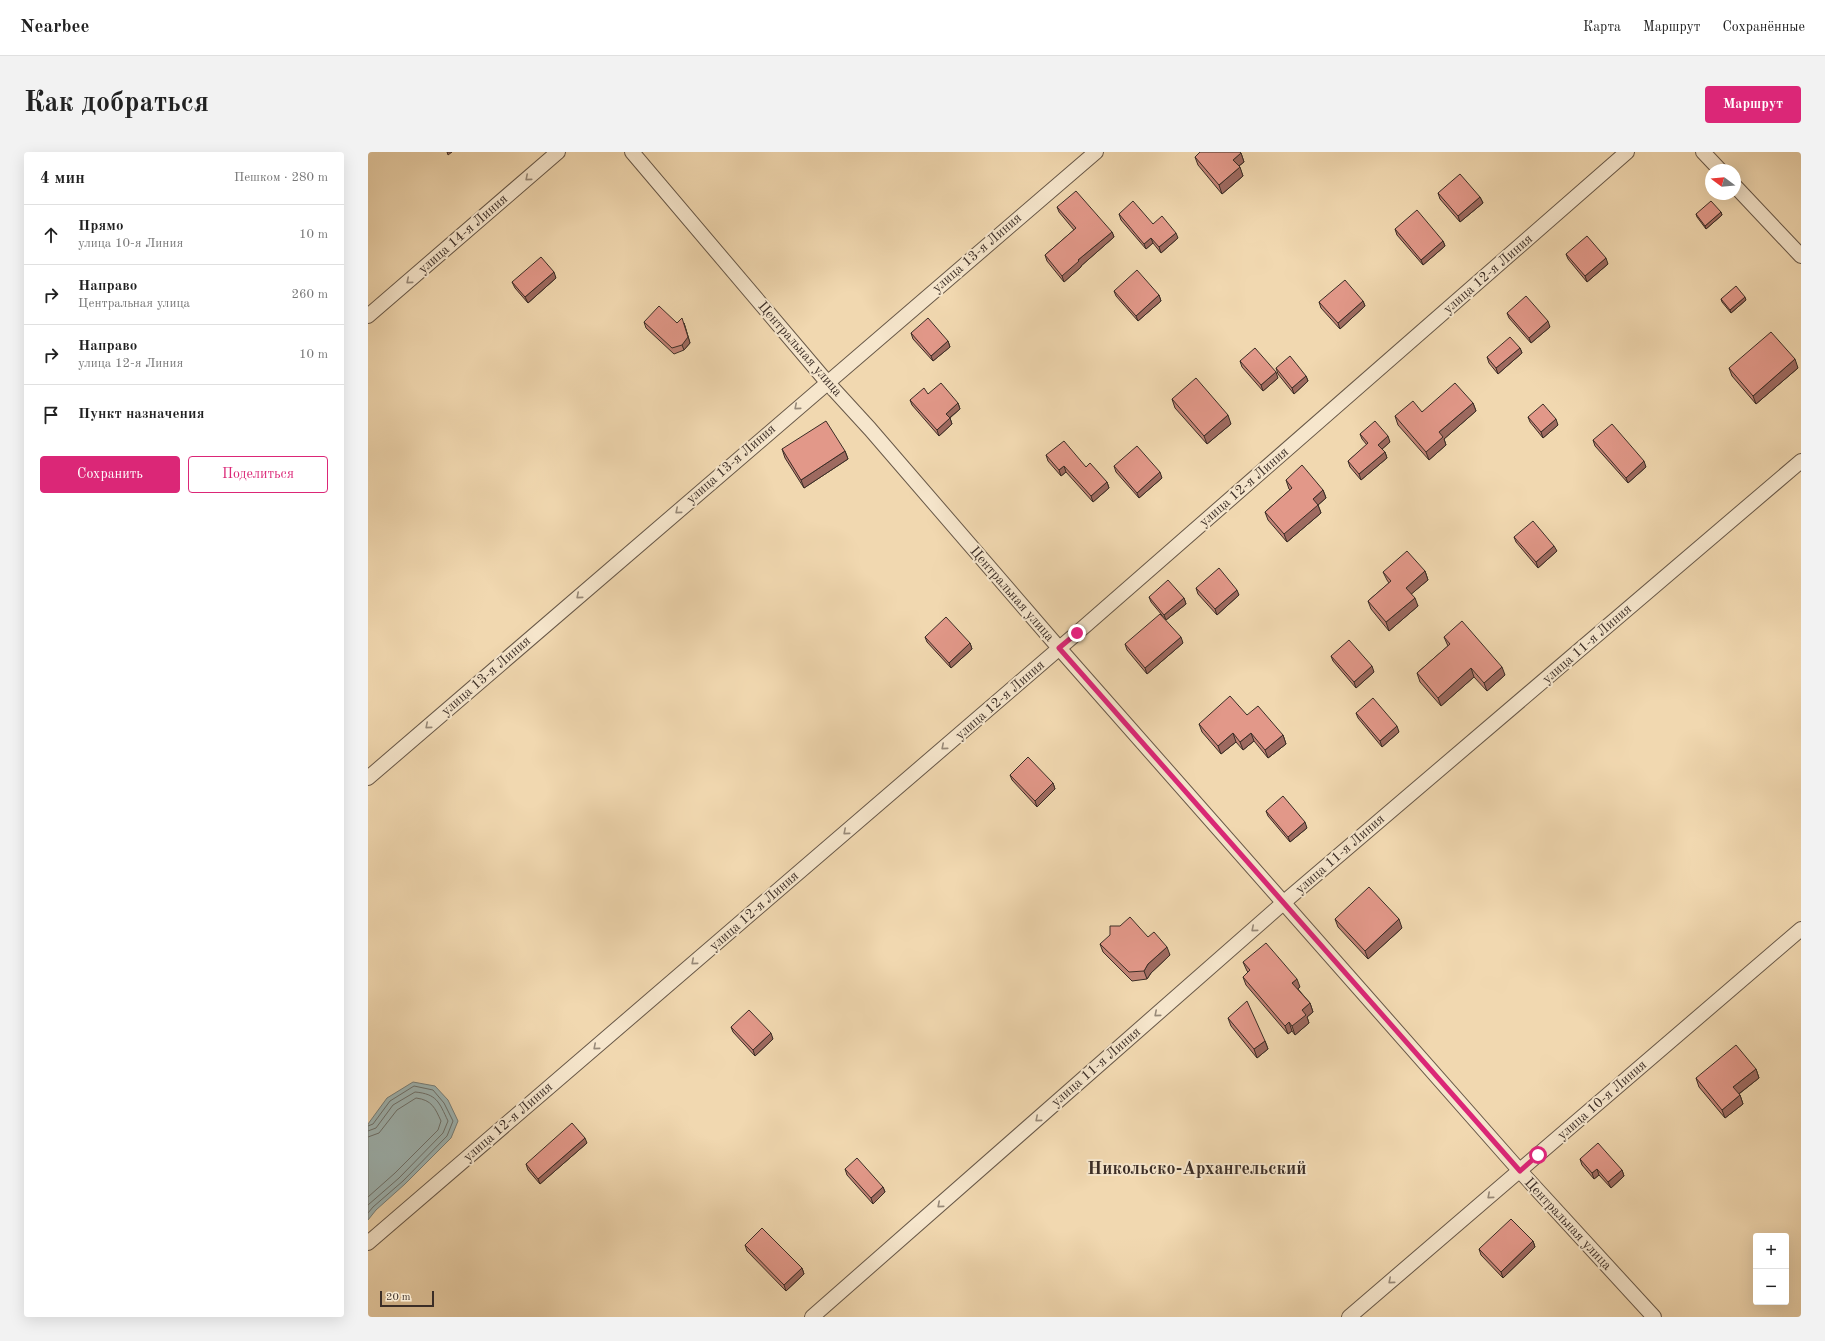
<!DOCTYPE html>
<html lang="ru">
<head>
<meta charset="utf-8">
<style>
	:root { --surface:#fff; --page:#f2f2f2; --text:#222; --muted:#767676; --line:#e0e0e0; --accent:#db2777 }
	body { margin:0; font-family:"Old Standard TT",serif; background:var(--page); color:var(--text) }
	.controls { position:absolute; right:12px; bottom:12px; display:grid; overflow:hidden; border-radius:4px; box-shadow:0 4px 16px #0002 }
	.controls button { width:36px; height:36px; display:grid; place-items:center; padding:0; border:0; border-bottom:1px solid var(--line); background:var(--surface); color:var(--text); font:20px sans-serif }
	.compass { position:absolute; left:1337px; top:12px; width:36px; height:36px; border-radius:50%; background:var(--surface); box-shadow:0 4px 16px #0002; rotate:286deg }
	.scale { position:absolute; left:12px; bottom:10px; width:54px; box-sizing:border-box; padding-left:4px; border:2px solid #3b2d26; border-top:0; font-size:11px; line-height:14px; white-space:nowrap; color:#3b2d26; -webkit-text-stroke:3px #f6e6cc; paint-order:stroke }
	.stop { position:absolute; width:12px; height:12px; margin:-9px; border:3px solid #db2777; border-radius:50%; background:#fff }
	.stop.end { background:#db2777; border-color:#fff; box-shadow:0 1px 4px #0008 }
	.list { margin:0; padding:0; list-style:none }
	h2 { display:flex; justify-content:space-between; align-items:center; height:52px; margin:0; padding:0 16px; font-size:17px }
	h2 small { font-size:13px; font-weight:400; color:var(--muted) }
	.list li { display:grid; grid-template-columns:26px 1fr auto; gap:12px; align-items:center; box-sizing:border-box; height:60px; padding:0 16px; border-top:1px solid var(--line) }
	.list b { display:block; font-size:15px; white-space:nowrap }
	.list p { margin:0; font-size:13px; white-space:nowrap; color:var(--muted) }
	.list em { font-size:13px; font-style:normal; color:var(--muted) }
	.actions { display:flex; gap:8px; padding:12px 16px }
	.actions a { flex:1; padding:9px 0; border:1px solid var(--accent); border-radius:4px; text-align:center; font-size:14px; color:var(--accent) }
	.actions .main { background:var(--accent); color:#fff }
	.icon { flex:none; width:22px; height:22px; fill:none; stroke:currentColor; stroke-width:2; stroke-linecap:round; stroke-linejoin:round }
	.map { position:relative; flex:none; width:1433px; height:1165px; overflow:hidden; border-radius:4px }
	header { display:flex; align-items:center; gap:24px; box-sizing:border-box; height:56px; padding:0 20px; background:var(--surface); border-bottom:1px solid var(--line) }
	header strong { font-size:19px }
	nav { display:flex; gap:22px; margin-inline-start:auto; font-size:14px }
	.intro { display:flex; align-items:center; justify-content:space-between; box-sizing:border-box; height:96px; padding:0 24px }
	h1 { margin:0; font-size:28px }
	.button { padding:10px 18px; border-radius:4px; background:var(--accent); color:#fff; font-size:14px; font-weight:700 }
	main { display:flex; gap:24px; padding:0 24px }
	aside { flex:1; background:var(--surface); border-radius:4px; box-shadow:0 4px 16px #0002 }
	.map>svg:first-child { display:block }
	.water { fill:#9fb7b6; stroke:#77807c }
	.lines { fill:none; stroke-linecap:round; stroke-linejoin:round }
	.shore { stroke:#6d726e; stroke-width:1 }
	.minor-casing { stroke:#685848; stroke-width:16 }
	.minor { stroke:#f6e6cc; stroke-width:14 }
	.wall { fill:#c28376; stroke:#3b2d26 }
	.shaded-wall { fill:#9e6a60; stroke:#3b2d26 }
	.building { fill:#e29889; stroke:#3b2d26 }
	.oneway { stroke:#988a79 }
	.route { stroke:#db2777; stroke-width:5 }
	.labels { text-anchor:middle; dominant-baseline:central; stroke-width:4; stroke-linejoin:round; paint-order:stroke }
	.street-label { font-size:14px; fill:#3b2d26; stroke:#f6e6cc }
	.district-label { font-size:18px; font-weight:bold; fill:#3b2d26; stroke:#f6e6cc }
</style>
</head>
<body>
<header>
<strong>Nearbee</strong>
<nav><a>Карта</a><a>Маршрут</a><a>Сохранённые</a></nav>
</header>
<div class="intro"><h1>Как добраться</h1><a class="button">Маршрут</a></div>
<main>
<aside>
<h2>4 мин<small>Пешком · 280 m</small></h2>
<ul class="list">
<li><svg class="icon" aria-label="ahead" viewBox="0 0 24 24"><path d="M12 20V5M6 11l6-6 6 6"/></svg><div><b>Прямо</b><p>улица 10-я Линия</p></div><em>10 m</em></li>
<li><svg class="icon" aria-label="right" viewBox="0 0 24 24"><path d="M7 20v-9h11M14 6l5 5-5 5"/></svg><div><b>Направо</b><p>Центральная улица</p></div><em>260 m</em></li>
<li><svg class="icon" aria-label="right" viewBox="0 0 24 24"><path d="M7 20v-9h11M14 6l5 5-5 5"/></svg><div><b>Направо</b><p>улица 12-я Линия</p></div><em>10 m</em></li>
<li><svg class="icon" aria-label="arrive" viewBox="0 0 24 24"><path d="M6 21V4h12l-3 4 3 4H6"/></svg><div><b>Пункт назначения</b></div></li>
</ul>
<div class="actions"><a class="main">Сохранить</a><a>Поделиться</a></div>
</aside>
<div class="map">
<svg width="1433" height="1165" viewBox="0 0 1433 1165">
	<rect width="100%" height="100%" fill="#f1d8b0"/>
	<filter id="stains"><feTurbulence type="fractalNoise" baseFrequency=".005" numOctaves="4"/><feColorMatrix values="0 0 0 0 .2 0 0 0 0 .09 0 0 0 0 .02 0 0 0 .5 -.17"/></filter>
	<radialGradient id="worn" r=".72"><stop offset=".6" stop-color="#630" stop-opacity="0"/><stop offset="1" stop-color="#630" stop-opacity=".3"/></radialGradient>
	<!-- water -->
	<polygon class="water" points="45,930 67,934 80,948 90,969 83,986 37,1032 8,1058 0,1068 0,972 19,946"/>
	<g class="lines">
		<!-- shore -->
		<g class="shore">
			<polyline points="0,974 5,972 22,949 46,934 65,938 76,951 85,969 79,984 35,1029 5,1055 0,1061"/>
			<path d="M0,979L8,976L25,953L47,940C69,942 71,950 80,969L75,981L31,1026L0,1053"/>
			<path d="M0,985L11,981L29,958L48,946C64,948 67,956 73,969L70,978L27,1021L0,1045"/>
		</g>
		<!-- minor casing -->
		<g class="minor-casing">
			<g id="minor">
				<polyline points="264,0 459,230 502,277 691,496 1152,1019 1286,1165"/>
				<polyline points="1335,0 1352,18"/>
				<polyline points="1367,34 1433,104"/>
				<polyline points="0,164 190,0"/>
				<polyline points="0,626 728,0"/>
				<polyline points="0,1091 709,481 1259,0"/>
				<polyline points="444,1165 922,745 1433,309"/>
				<polyline points="981,1165 1433,777"/>
			</g>
		</g>
		<!-- minor -->
		<use href="#minor" class="minor"/>
	</g>
	<!-- wall -->
	<g class="wall">
		<polygon points="873,1 876,10 871,14 875,24 854,42 830,13 827,5"/>
		<polygon points="1070,41 1112,45 1115,51 1092,70 1072,47"/>
		<polygon points="689,55 744,80 746,85 713,114 713,115 696,130 679,109 677,103 706,78 691,60"/>
		<polygon points="1353,60 1354,63 1338,77 1329,65 1328,62"/>
		<polygon points="751,62 785,72 810,86 793,101 785,91 778,97 753,68"/>
		<polygon points="1027,77 1075,89 1077,94 1055,113 1029,83"/>
		<polygon points="1198,102 1240,112 1219,130 1200,107"/>
		<polygon points="188,126 160,151 147,136 144,130"/>
		<polygon points="746,139 791,143 793,149 770,169 748,144"/>
		<polygon points="1353,147 1378,148 1363,161 1354,150"/>
		<polygon points="995,149 997,154 972,177 953,156 951,150"/>
		<polygon points="1139,161 1182,175 1163,191 1141,166"/>
		<polygon points="276,170 316,171 322,191 316,198 306,202 278,176"/>
		<polygon points="543,181 580,189 582,195 565,209 545,187"/>
		<polygon points="1152,196 1154,201 1130,222 1121,211 1119,205"/>
		<polygon points="872,209 910,226 895,239 874,215"/>
		<polygon points="908,216 938,224 940,229 926,242 910,222"/>
		<polygon points="1361,216 1430,216 1388,252 1364,224"/>
		<polygon points="560,242 590,251 592,257 582,266 584,272 571,284 544,253 542,248"/>
		<polygon points="804,247 863,272 839,292 807,256"/>
		<polygon points="1105,251 1108,259 1076,287 1078,293 1061,308 1030,273 1027,264"/>
		<polygon points="1160,265 1190,273 1175,286 1162,270"/>
		<polygon points="992,282 1022,290 1014,297 1017,300 1019,306 993,328 982,315 980,309 999,293 994,287"/>
		<polygon points="1225,288 1278,315 1260,331 1227,294"/>
		<polygon points="414,297 477,299 480,307 436,336 417,306"/>
		<polygon points="678,303 718,315 739,330 741,336 725,350 698,320 693,324 680,309"/>
		<polygon points="746,314 794,326 771,346 748,320"/>
		<polygon points="918,328 955,338 958,346 950,353 953,361 919,390 900,368 897,360 922,338 921,337"/>
		<polygon points="1146,385 1189,399 1170,416 1148,390"/>
		<polygon points="1057,419 1060,428 1043,442 1050,454 1021,479 1003,457 1000,449 1021,431 1019,428 1015,420"/>
		<polygon points="828,436 871,443 849,463 830,442"/>
		<polygon points="781,445 816,446 818,452 798,468 783,450"/>
		<polygon points="557,485 602,491 604,497 583,516 559,490"/>
		<polygon points="1076,485 1137,523 1119,539 1106,525 1073,554 1052,530 1049,521 1080,494"/>
		<polygon points="815,491 779,522 759,498 757,492"/>
		<polygon points="963,504 1006,520 988,536 965,509"/>
		<polygon points="988,561 1031,580 1014,595 990,566"/>
		<polygon points="879,563 915,583 918,592 900,606 886,589 875,598 868,590 853,602 834,580 831,572"/>
		<polygon points="642,623 685,631 687,637 669,655 644,628"/>
		<polygon points="898,659 939,676 922,690 900,664"/>
		<polygon points="967,767 1034,776 1000,807 970,775"/>
		<polygon points="780,785 802,803 783,821 779,827 764,829 735,800 732,792"/>
		<polygon points="875,810 932,835 930,837 942,851 945,860 939,865 941,871 927,883 924,879 920,882 878,833 875,825 880,820 879,819"/>
		<polygon points="860,866 897,889 900,897 889,906 863,874"/>
		<polygon points="363,875 405,887 387,904 365,880"/>
		<polygon points="1388,917 1391,926 1371,942 1372,943 1375,952 1357,966 1331,935 1328,926"/>
		<polygon points="219,991 172,1032 160,1018 158,1012"/>
		<polygon points="1212,1007 1254,1018 1256,1024 1243,1036 1231,1023 1226,1027 1214,1013"/>
		<polygon points="477,1017 515,1035 517,1040 505,1052 479,1023"/>
		<polygon points="1165,1089 1167,1095 1135,1126 1113,1103 1111,1097"/>
		<polygon points="377,1093 434,1116 436,1122 418,1139 379,1099"/>
	</g>
	<!-- shaded-wall -->
	<g class="shaded-wall">
		<polygon points="79,0 84,0 80,3"/>
		<polygon points="873,1 876,10 868,16 865,8"/>
		<polygon points="872,15 875,24 854,42 851,33"/>
		<polygon points="1112,45 1115,51 1092,70 1090,64"/>
		<polygon points="1353,60 1354,63 1338,77 1337,74"/>
		<polygon points="744,80 746,85 713,114 713,115 696,130 694,124 710,108"/>
		<polygon points="808,81 810,86 793,101 791,95"/>
		<polygon points="783,86 785,91 778,97 776,92"/>
		<polygon points="1075,89 1077,94 1055,113 1053,108"/>
		<polygon points="1238,106 1240,112 1219,130 1217,124"/>
		<polygon points="186,120 188,126 160,151 157,145"/>
		<polygon points="791,143 793,149 770,169 768,164"/>
		<polygon points="1377,145 1378,148 1363,161 1362,158"/>
		<polygon points="995,149 997,154 972,177 970,171"/>
		<polygon points="1180,169 1182,175 1163,191 1161,186"/>
		<polygon points="316,171 322,191 316,198 314,193"/>
		<polygon points="580,189 582,195 565,209 563,204"/>
		<polygon points="1152,196 1154,201 1130,222 1128,216"/>
		<polygon points="1427,207 1430,216 1388,252 1385,244"/>
		<polygon points="908,220 910,226 895,239 893,233"/>
		<polygon points="938,224 940,229 926,242 924,236"/>
		<polygon points="590,251 592,257 580,267 578,262"/>
		<polygon points="1105,251 1108,259 1076,287 1078,293 1061,308 1058,300 1071,280"/>
		<polygon points="860,263 863,272 839,292 836,284"/>
		<polygon points="582,266 584,272 571,284 569,278"/>
		<polygon points="1188,267 1190,273 1175,286 1173,280"/>
		<polygon points="1020,284 1022,290 1012,299 1010,293"/>
		<polygon points="477,299 480,307 436,336 433,328"/>
		<polygon points="1017,300 1019,306 993,328 991,322"/>
		<polygon points="1276,309 1278,315 1260,331 1258,326"/>
		<polygon points="696,314 698,320 693,324 691,318"/>
		<polygon points="792,320 794,326 771,346 769,341"/>
		<polygon points="739,330 741,336 725,350 723,344"/>
		<polygon points="955,338 958,346 950,353 953,361 919,390 916,382 945,347"/>
		<polygon points="1186,394 1189,399 1170,416 1168,410"/>
		<polygon points="1057,419 1060,428 1041,444 1038,436"/>
		<polygon points="869,438 871,443 849,463 847,457"/>
		<polygon points="816,446 818,452 798,468 796,463"/>
		<polygon points="1047,446 1050,454 1021,479 1018,470"/>
		<polygon points="813,485 815,491 779,522 777,516"/>
		<polygon points="602,491 604,497 583,516 581,511"/>
		<polygon points="1004,514 1006,520 988,536 986,530"/>
		<polygon points="1134,515 1137,523 1119,539 1116,531"/>
		<polygon points="1103,516 1106,525 1073,554 1070,546"/>
		<polygon points="1029,574 1031,580 1014,595 1012,589"/>
		<polygon points="865,581 868,590 853,602 850,594"/>
		<polygon points="883,581 886,589 875,598 872,590"/>
		<polygon points="915,583 918,592 900,606 897,598"/>
		<polygon points="685,631 687,637 669,655 667,649"/>
		<polygon points="937,670 939,676 922,690 920,685"/>
		<polygon points="1031,767 1034,776 1000,807 997,799"/>
		<polygon points="799,795 802,803 783,821 779,827 776,819 780,812"/>
		<polygon points="929,827 932,835 927,839 924,831"/>
		<polygon points="942,851 945,860 939,865 941,871 927,883 924,874 934,858"/>
		<polygon points="921,870 924,879 920,882 917,874"/>
		<polygon points="403,881 405,887 387,904 385,898"/>
		<polygon points="897,889 900,897 889,906 886,897"/>
		<polygon points="1388,917 1391,926 1368,944 1365,935"/>
		<polygon points="1372,943 1375,952 1357,966 1354,958"/>
		<polygon points="217,986 219,991 172,1032 170,1027"/>
		<polygon points="1229,1017 1231,1023 1226,1027 1224,1021"/>
		<polygon points="1254,1018 1256,1024 1243,1036 1240,1030"/>
		<polygon points="515,1035 517,1040 505,1052 503,1046"/>
		<polygon points="1165,1089 1167,1095 1135,1126 1133,1120"/>
		<polygon points="434,1116 436,1122 418,1139 416,1133"/>
	</g>
	<!-- building -->
	<g class="building">
		<polygon points="832,0 872,0 873,1 865,8 872,15 851,33 827,5"/>
		<polygon points="1092,22 1112,45 1090,64 1070,41"/>
		<polygon points="708,39 744,80 710,108 711,109 694,124 677,103 708,76 689,55"/>
		<polygon points="765,49 785,72 794,64 808,81 791,95 783,86 776,92 751,62"/>
		<polygon points="1343,49 1353,60 1337,74 1328,62"/>
		<polygon points="1049,58 1075,89 1053,108 1027,77"/>
		<polygon points="1219,84 1238,106 1217,124 1198,102"/>
		<polygon points="173,105 186,120 157,145 144,130"/>
		<polygon points="769,118 791,143 768,164 746,139"/>
		<polygon points="977,128 995,149 970,171 951,150"/>
		<polygon points="1368,134 1377,145 1362,158 1353,147"/>
		<polygon points="1158,144 1180,169 1161,186 1139,161"/>
		<polygon points="291,154 309,171 314,166 320,185 314,193 304,196 276,170"/>
		<polygon points="560,166 580,189 563,204 543,181"/>
		<polygon points="1403,180 1427,207 1385,244 1361,216"/>
		<polygon points="1142,185 1152,196 1128,216 1119,205"/>
		<polygon points="887,196 908,220 893,233 872,209"/>
		<polygon points="922,204 938,224 924,236 908,216"/>
		<polygon points="828,226 860,263 836,284 804,247"/>
		<polygon points="573,231 590,251 578,262 582,266 569,278 542,248 556,236 560,242"/>
		<polygon points="1087,231 1105,251 1071,280 1075,285 1058,300 1027,264 1045,249 1054,260"/>
		<polygon points="1175,252 1188,267 1173,280 1160,265"/>
		<polygon points="458,269 477,299 433,328 414,297"/>
		<polygon points="1007,269 1020,284 1010,293 1017,300 991,322 980,309 1000,291 992,282"/>
		<polygon points="1244,272 1276,309 1258,326 1225,288"/>
		<polygon points="696,289 718,315 722,311 739,330 723,344 696,314 691,318 678,303"/>
		<polygon points="769,294 792,320 769,341 746,314"/>
		<polygon points="934,313 955,338 945,347 950,353 916,382 897,360 924,336 918,328"/>
		<polygon points="1165,369 1186,394 1168,410 1146,385"/>
		<polygon points="1039,399 1057,419 1038,436 1047,446 1018,470 1000,449 1023,429 1015,420"/>
		<polygon points="851,416 869,438 847,457 828,436"/>
		<polygon points="800,428 816,446 796,463 781,445"/>
		<polygon points="792,462 813,485 777,516 757,492"/>
		<polygon points="578,465 602,491 581,511 557,485"/>
		<polygon points="1094,469 1134,515 1116,531 1103,516 1070,546 1049,521 1082,492 1076,485"/>
		<polygon points="981,488 1004,514 986,530 963,504"/>
		<polygon points="862,544 879,563 890,554 915,583 897,598 883,581 872,590 865,581 850,594 831,572"/>
		<polygon points="1005,546 1029,574 1012,589 988,561"/>
		<polygon points="660,605 685,631 667,649 642,623"/>
		<polygon points="915,644 937,670 920,685 898,659"/>
		<polygon points="1001,735 1031,767 997,799 967,767"/>
		<polygon points="762,765 780,785 786,780 799,795 780,812 776,819 761,820 732,792 742,783 742,774 752,774"/>
		<polygon points="898,791 929,827 924,831 942,851 934,858 938,863 924,874 921,870 917,874 875,825 882,818 875,810"/>
		<polygon points="879,849 897,889 886,897 860,866"/>
		<polygon points="381,858 403,881 385,898 363,875"/>
		<polygon points="1368,893 1388,917 1365,935 1372,943 1354,958 1328,926"/>
		<polygon points="204,971 217,986 170,1027 158,1012"/>
		<polygon points="1230,991 1254,1018 1240,1030 1229,1017 1224,1021 1212,1007"/>
		<polygon points="489,1006 515,1035 503,1046 477,1017"/>
		<polygon points="1143,1067 1165,1089 1133,1120 1111,1097"/>
		<polygon points="394,1076 434,1116 416,1133 377,1093"/>
	</g>
	<!-- one-way arrows -->
	<defs><path id="oneway-chevron" d="M-2-3.5L2.5 0L-2 3.5" fill="none" stroke-width="1.6" stroke-linecap="round" stroke-linejoin="round"/></defs>
	<g class="oneway">
		<use href="#oneway-chevron" transform="translate(160 26) rotate(139)"/>
		<use href="#oneway-chevron" transform="translate(41 129) rotate(139)"/>
		<use href="#oneway-chevron" transform="translate(429 255) rotate(139)"/>
		<use href="#oneway-chevron" transform="translate(310 359) rotate(139)"/>
		<use href="#oneway-chevron" transform="translate(211 444) rotate(139)"/>
		<use href="#oneway-chevron" transform="translate(60 574) rotate(139)"/>
		<use href="#oneway-chevron" transform="translate(576 595) rotate(139)"/>
		<use href="#oneway-chevron" transform="translate(478 680) rotate(139)"/>
		<use href="#oneway-chevron" transform="translate(886 777) rotate(139)"/>
		<use href="#oneway-chevron" transform="translate(326 810) rotate(139)"/>
		<use href="#oneway-chevron" transform="translate(789 862) rotate(139)"/>
		<use href="#oneway-chevron" transform="translate(228 895) rotate(139)"/>
		<use href="#oneway-chevron" transform="translate(670 967) rotate(139)"/>
		<use href="#oneway-chevron" transform="translate(1122 1044) rotate(139)"/>
		<use href="#oneway-chevron" transform="translate(572 1053) rotate(139)"/>
		<use href="#oneway-chevron" transform="translate(1023 1129) rotate(139)"/>
	</g>
	<g class="lines">
		<!-- route -->
		<polyline class="route" points="709,481 691,496 1152,1019 1170,1003"/>
	</g>
	<g class="labels">
		<!-- street labels -->
		<g class="street-label">
			<text transform="translate(95 82) rotate(-41)">улица 14-я Линия</text>
			<text transform="translate(609 101) rotate(-41)">улица 13-я Линия</text>
			<text transform="translate(1120 122) rotate(-41)">улица 12-я Линия</text>
			<text transform="translate(432 197) rotate(49)">Центральная улица</text>
			<text transform="translate(363 312) rotate(-41)">улица 13-я Линия</text>
			<text transform="translate(876 335) rotate(-41)">улица 12-я Линия</text>
			<text transform="translate(644 442) rotate(49)">Центральная улица</text>
			<text transform="translate(1219 492) rotate(-41)">улица 11-я Линия</text>
			<text transform="translate(118 524) rotate(-41)">улица 13-я Линия</text>
			<text transform="translate(632 548) rotate(-41)">улица 12-я Линия</text>
			<text transform="translate(972 702) rotate(-41)">улица 11-я Линия</text>
			<text transform="translate(386 759) rotate(-41)">улица 12-я Линия</text>
			<text transform="translate(728 915) rotate(-41)">улица 11-я Линия</text>
			<text transform="translate(1234 948) rotate(-41)">улица 10-я Линия</text>
			<text transform="translate(140 970) rotate(-41)">улица 12-я Линия</text>
			<text transform="translate(1200 1072) rotate(47)">Центральная улица</text>
		</g>
		<!-- district labels -->
		<g class="district-label">
			<text x="829" y="1017">Никольско-Архангельский</text>
		</g>
	</g>
	<rect width="100%" height="100%" filter="url(#stains)"/>
	<rect width="100%" height="100%" fill="url(#worn)"/>
</svg>
<div class="controls">
<button>+</button>
<button>−</button>
</div>
<svg class="compass" viewBox="-18 -18 36 36"><path d="M0-13l5 13h-10z" fill="#e53935"/><path d="M0 13l5-13h-10z" fill="#767676"/></svg>
<div class="scale">20 m</div>
<div class="stop" style="left:1170px;top:1003px"></div>
<div class="stop end" style="left:709px;top:481px"></div>
</div>
</main>
</body>
</html>
